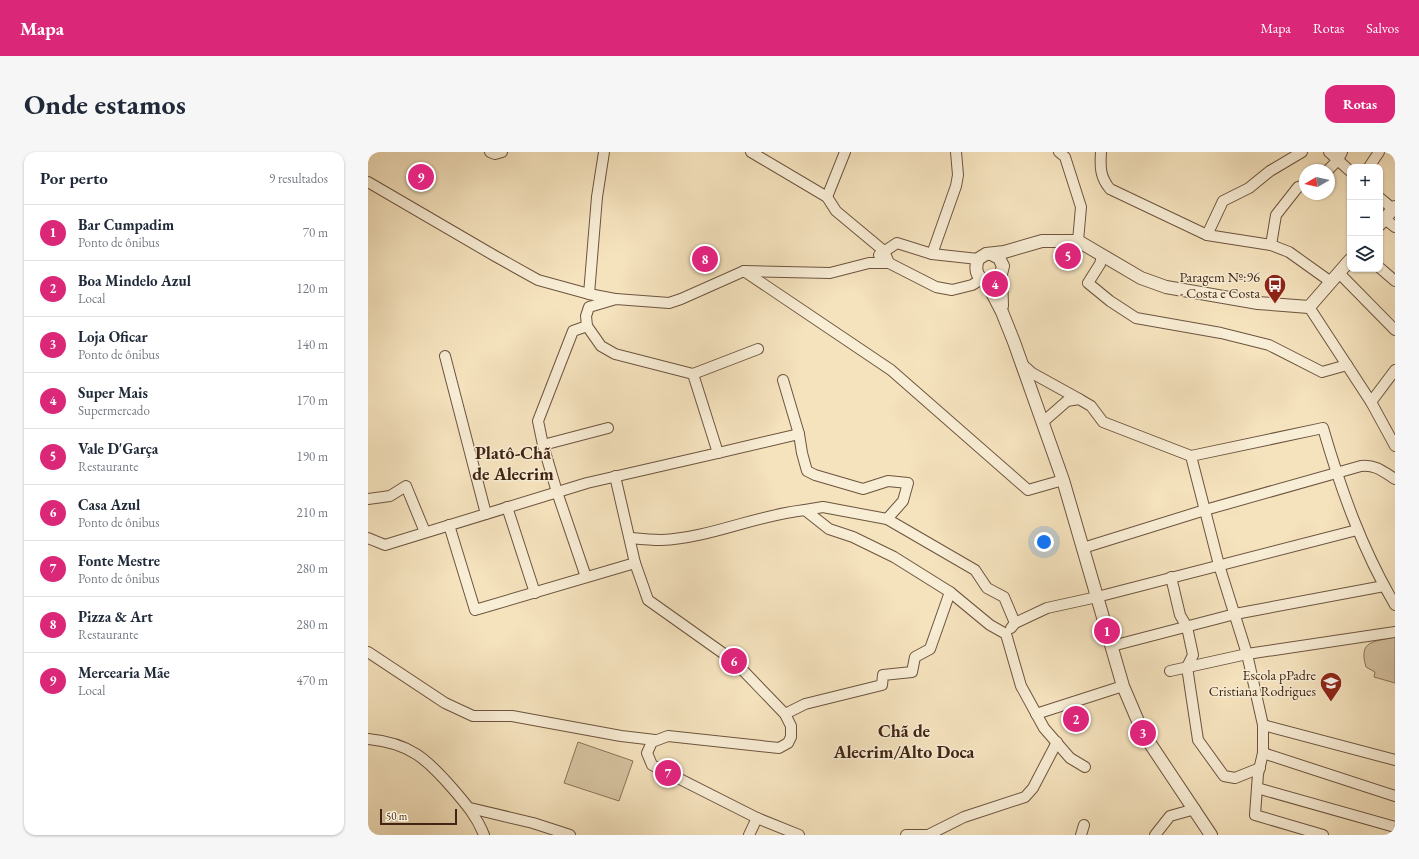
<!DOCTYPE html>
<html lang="pt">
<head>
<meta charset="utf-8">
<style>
	:root { --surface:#fff; --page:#f6f6f7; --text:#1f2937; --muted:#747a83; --line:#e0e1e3; --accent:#db2777 }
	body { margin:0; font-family:"EB Garamond",serif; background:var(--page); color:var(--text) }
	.controls { position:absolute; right:12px; top:12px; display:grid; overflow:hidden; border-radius:8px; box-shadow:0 1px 3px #0004 }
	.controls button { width:36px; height:36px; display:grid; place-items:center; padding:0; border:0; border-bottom:1px solid var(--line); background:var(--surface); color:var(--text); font:20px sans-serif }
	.compass { position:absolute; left:931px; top:12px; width:36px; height:36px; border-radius:50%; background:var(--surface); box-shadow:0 1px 3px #0004; rotate:261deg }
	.scale { position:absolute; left:12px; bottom:10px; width:77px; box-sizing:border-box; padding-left:4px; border:2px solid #402414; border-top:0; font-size:11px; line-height:14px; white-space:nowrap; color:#402414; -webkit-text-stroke:3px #f8edd5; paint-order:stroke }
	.you { position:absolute; left:676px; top:390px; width:14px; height:14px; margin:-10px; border:3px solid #fff; border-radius:50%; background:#1a73e8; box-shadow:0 0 0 6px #1a73e833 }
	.badge { display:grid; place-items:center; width:26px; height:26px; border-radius:50%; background:var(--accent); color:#fff; font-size:13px; font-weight:700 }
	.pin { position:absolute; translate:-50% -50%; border:2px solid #fff; box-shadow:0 1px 4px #0006 }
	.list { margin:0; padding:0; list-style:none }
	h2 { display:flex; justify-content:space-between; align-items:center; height:52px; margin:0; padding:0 16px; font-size:17px }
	h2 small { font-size:13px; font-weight:400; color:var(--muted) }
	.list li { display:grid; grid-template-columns:26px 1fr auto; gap:12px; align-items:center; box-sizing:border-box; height:56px; padding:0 16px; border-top:1px solid var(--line) }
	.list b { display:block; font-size:15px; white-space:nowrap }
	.list p { margin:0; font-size:13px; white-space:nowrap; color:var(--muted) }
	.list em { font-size:13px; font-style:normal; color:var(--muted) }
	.icon { flex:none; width:22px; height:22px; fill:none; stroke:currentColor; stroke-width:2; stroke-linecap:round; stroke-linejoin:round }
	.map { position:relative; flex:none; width:1027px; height:683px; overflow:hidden; border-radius:12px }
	header { display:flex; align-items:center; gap:24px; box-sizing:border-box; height:56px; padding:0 20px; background:var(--accent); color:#fff }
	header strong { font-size:19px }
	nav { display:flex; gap:22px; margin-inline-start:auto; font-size:14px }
	.intro { display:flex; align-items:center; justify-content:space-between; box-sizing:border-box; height:96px; padding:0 24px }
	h1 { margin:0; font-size:28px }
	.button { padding:10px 18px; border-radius:12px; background:var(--accent); color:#fff; font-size:14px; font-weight:700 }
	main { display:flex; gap:24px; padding:0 24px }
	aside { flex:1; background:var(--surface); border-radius:12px; box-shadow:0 1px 3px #0004 }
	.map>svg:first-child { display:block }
	.green { fill:#d6c3a1; stroke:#8b745a }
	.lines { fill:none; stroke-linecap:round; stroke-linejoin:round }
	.minor-casing { stroke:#6d543e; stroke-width:12 }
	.tertiary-casing { stroke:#6d543e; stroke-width:14 }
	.minor { stroke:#f8edd5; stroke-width:10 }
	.tertiary { stroke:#f8edd5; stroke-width:12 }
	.labels { text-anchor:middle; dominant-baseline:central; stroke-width:3; stroke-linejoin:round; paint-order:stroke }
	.poi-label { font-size:14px; fill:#402414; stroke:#f8edd5; text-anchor:end }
	.district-label { font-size:18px; font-weight:bold; fill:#402414; stroke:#f8edd5 }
</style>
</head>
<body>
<header>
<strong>Mapa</strong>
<nav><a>Mapa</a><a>Rotas</a><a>Salvos</a></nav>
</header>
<div class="intro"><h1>Onde estamos</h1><a class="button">Rotas</a></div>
<main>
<aside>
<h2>Por perto<small>9 resultados</small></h2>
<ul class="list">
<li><span class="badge">1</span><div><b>Bar Cumpadim</b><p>Ponto de ônibus</p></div><em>70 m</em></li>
<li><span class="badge">2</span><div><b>Boa Mindelo Azul</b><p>Local</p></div><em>120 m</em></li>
<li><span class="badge">3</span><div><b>Loja Oficar</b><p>Ponto de ônibus</p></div><em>140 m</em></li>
<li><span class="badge">4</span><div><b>Super Mais</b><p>Supermercado</p></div><em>170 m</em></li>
<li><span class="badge">5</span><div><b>Vale D'Garça</b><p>Restaurante</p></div><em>190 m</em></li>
<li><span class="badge">6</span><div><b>Casa Azul</b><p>Ponto de ônibus</p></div><em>210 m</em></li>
<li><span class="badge">7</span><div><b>Fonte Mestre</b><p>Ponto de ônibus</p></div><em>280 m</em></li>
<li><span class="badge">8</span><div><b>Pizza &amp; Art</b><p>Restaurante</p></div><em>280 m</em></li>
<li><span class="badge">9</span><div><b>Mercearia Mãe</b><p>Local</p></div><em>470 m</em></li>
</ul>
</aside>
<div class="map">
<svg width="1027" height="683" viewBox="0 0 1027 683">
	<rect width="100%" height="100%" fill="#f5e3be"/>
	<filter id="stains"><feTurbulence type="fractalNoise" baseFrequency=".005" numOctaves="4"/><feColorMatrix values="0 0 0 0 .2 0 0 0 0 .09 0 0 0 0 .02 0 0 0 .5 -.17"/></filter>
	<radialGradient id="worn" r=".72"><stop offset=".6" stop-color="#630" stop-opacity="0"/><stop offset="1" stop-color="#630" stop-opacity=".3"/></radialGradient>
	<!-- green -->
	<g class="green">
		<path d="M1027,485V531L1006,525L1007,520L998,515C990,488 1006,490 1027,485Z"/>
		<polygon points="210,590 265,609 251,649 196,631"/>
	</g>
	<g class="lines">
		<!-- minor casing -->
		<g class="minor-casing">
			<g id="minor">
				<polyline points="122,0 127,2 134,0"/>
				<polyline points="383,0 459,45 468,59 516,99 521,111"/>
				<polyline points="691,0 697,5 713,55 710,89"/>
				<path d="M733,0C732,15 732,25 742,37L839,83L903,93L921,100L963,130"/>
				<polyline points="961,0 982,19"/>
				<polyline points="1001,15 1011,0"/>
				<polyline points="960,18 970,8 974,0"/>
				<polyline points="0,30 127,104 170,128 221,142 247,147"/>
				<polyline points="459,45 477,0"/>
				<polyline points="1012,46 1025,57"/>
				<polyline points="1017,67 1027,75"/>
				<polyline points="839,83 855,49 881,36 902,19 934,0"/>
				<polyline points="903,93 908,63 930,35 937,33"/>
				<polyline points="564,102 588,34 590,23 588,0"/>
				<polyline points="511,103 529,91 564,102 610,107"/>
				<polyline points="734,104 732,112 720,131 742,149 768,166 853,181 901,193 954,220 979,213"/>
				<polyline points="1012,116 1027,129"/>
				<polyline points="376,119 523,218 660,338 695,328"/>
				<polyline points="971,121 1027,178"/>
				<polyline points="221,142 229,45 236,0"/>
				<polyline points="941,155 1003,250 1027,294"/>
				<polyline points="77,204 118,362"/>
				<polyline points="654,212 664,221 711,247"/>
				<polyline points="325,222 390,197"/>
				<polyline points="415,228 431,282 434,301 439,319 447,323 495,337 520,329 540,331 535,349 519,367"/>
				<polyline points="1003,250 1027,218"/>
				<path d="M675,270L699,249L711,247L723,254L735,270L823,304L955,276C973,338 994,397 1027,453"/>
				<polyline points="175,293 240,276"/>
				<polyline points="350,301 431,282"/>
				<polyline points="823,304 851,413 879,502 895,573 895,601 890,622 887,663 955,683"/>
				<polyline points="247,324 267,411 280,448 366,509 417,562 423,574 423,585 420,591 411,596 300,584 284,590 279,601 284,613 389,666 431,683"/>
				<polyline points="0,347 22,344 38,334 57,380"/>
				<polyline points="139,355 167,441"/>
				<polyline points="437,358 455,355 519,367 607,418 619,436 636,445 647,471 643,476"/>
				<polyline points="81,373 107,458 267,411"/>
				<polyline points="0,386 17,393 219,331 350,301 325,222 247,202 233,194 219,174 218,164 221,155 248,147 301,151 313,147 376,119 462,121 501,111 521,111 568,135 584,138 604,133 614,127"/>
				<path d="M263,386C273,387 283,388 293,388C342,386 388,363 437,358L461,377L485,385L526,405L582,440L622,473L638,482L653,534L676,576L702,606L717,615"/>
				<path d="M715,396L837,358L993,314C1007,312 1016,320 1027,327"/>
				<polyline points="218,425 189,340 175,293 170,269 205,179 219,174"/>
				<polyline points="803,425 812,463 819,475 825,503 819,515 830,588 856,624 867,626 892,616"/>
				<polyline points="647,471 679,456 729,445 989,378"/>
				<polyline points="744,494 867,462 1016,434"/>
				<polyline points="0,500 77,551 105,564 144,564 253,584 287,588"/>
				<polyline points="802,519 879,502 1027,480"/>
				<polyline points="417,562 437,552 514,533 515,523 544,520 547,505 562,497 582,440"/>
				<polyline points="668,562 755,534"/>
				<polyline points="895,573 1027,608"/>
				<path d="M0,587C42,591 59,607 85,637C98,652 109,665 116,683"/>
				<polyline points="895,601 1027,644"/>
				<polyline points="889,636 1027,675"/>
				<polyline points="102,656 165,671 202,683"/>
				<polyline points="562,682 596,665 657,645 665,636 689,590"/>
				<polyline points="381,683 389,666"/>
				<polyline points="538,683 564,683"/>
				<polyline points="713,683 716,673"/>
				<polyline points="787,683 802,664 827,657"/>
			</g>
		</g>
		<!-- tertiary casing -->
		<g class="tertiary-casing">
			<g id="tertiary">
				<polyline points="1012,72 1027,55"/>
				<polyline points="623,102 631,106 635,114 633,122 634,154"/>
				<path d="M633,122L623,130C609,128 606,119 610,107L618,102L636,100L674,89H710L773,126L798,135L890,151L941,155L982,108"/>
				<polyline points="618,129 634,160 646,190 695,328 755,534 775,581 843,683"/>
			</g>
		</g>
		<!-- minor -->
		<use href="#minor" class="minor"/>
		<!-- tertiary -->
		<use href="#tertiary" class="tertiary"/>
	</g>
	<!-- icons -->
	<defs>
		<g id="bus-pin" transform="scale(1.15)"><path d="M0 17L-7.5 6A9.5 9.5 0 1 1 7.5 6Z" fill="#8f2418" stroke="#f8edd5"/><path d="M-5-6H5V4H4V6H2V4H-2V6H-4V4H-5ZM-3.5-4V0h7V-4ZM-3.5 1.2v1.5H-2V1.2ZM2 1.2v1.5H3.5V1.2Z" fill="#fff"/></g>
		<g id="university-pin" transform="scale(1.15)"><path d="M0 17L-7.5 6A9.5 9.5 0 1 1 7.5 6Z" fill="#8f2418" stroke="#f8edd5"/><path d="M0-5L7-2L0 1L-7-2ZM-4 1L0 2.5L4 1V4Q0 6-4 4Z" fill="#fff"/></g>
	</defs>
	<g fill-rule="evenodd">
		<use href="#bus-pin" x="907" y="133"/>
		<use href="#university-pin" x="963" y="531"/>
	</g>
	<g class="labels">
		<!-- poi labels -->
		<g class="poi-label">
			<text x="892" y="125">Paragem Nº:96<tspan x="892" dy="16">- Costa e Costa</tspan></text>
			<text x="948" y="523">Escola pPadre<tspan x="948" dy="16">Cristiana Rodrigues</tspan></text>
		</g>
		<!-- district labels -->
		<g class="district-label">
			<text x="145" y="300">Platô-Chã<tspan x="145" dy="21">de Alecrim</tspan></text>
			<text x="536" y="578">Chã de<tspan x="536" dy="21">Alecrim/Alto Doca</tspan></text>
		</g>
	</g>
	<rect width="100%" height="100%" filter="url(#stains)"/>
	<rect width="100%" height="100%" fill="url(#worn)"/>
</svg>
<div class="controls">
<button>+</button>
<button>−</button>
<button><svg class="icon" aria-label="layers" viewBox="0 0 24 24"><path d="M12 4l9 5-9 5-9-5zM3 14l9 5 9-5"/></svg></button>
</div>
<svg class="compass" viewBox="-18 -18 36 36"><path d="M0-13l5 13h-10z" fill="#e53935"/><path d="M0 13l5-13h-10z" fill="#747a83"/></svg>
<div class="scale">50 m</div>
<div class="you"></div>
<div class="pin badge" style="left:739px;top:479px">1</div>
<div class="pin badge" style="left:708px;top:567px">2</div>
<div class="pin badge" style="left:775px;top:581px">3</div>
<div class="pin badge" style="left:627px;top:132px">4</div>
<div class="pin badge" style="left:700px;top:104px">5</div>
<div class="pin badge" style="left:366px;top:509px">6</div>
<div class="pin badge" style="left:300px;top:621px">7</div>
<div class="pin badge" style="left:337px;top:107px">8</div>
<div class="pin badge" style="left:53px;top:25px">9</div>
</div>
</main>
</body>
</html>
